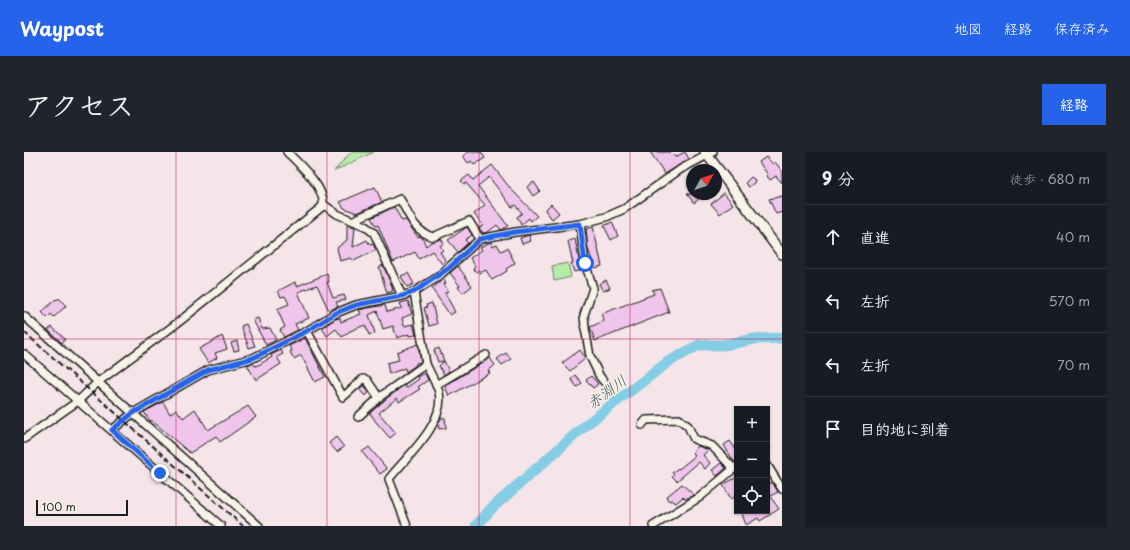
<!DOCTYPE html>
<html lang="ja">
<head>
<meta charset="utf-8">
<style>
	:root { --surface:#171b24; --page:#20242c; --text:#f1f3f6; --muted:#9ea1a6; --line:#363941; --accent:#2563eb }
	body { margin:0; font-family:"Playpen Sans","Klee One",sans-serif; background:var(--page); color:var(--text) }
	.controls { position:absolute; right:12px; bottom:12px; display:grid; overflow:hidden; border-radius:0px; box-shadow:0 1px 3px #0004 }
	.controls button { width:36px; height:36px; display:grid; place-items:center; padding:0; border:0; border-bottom:1px solid var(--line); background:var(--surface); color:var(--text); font:20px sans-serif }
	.compass { position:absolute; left:662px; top:12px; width:36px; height:36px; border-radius:50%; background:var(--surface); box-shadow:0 1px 3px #0004; rotate:50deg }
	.scale { position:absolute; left:12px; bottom:10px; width:92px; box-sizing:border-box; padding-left:4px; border:2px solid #1c1c1c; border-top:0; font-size:11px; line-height:14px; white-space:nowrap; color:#1c1c1c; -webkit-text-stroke:3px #f7f3e8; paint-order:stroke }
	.stop { position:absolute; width:12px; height:12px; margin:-9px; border:3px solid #2563eb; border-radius:50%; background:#fff }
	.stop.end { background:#2563eb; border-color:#fff; box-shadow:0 1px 4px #0008 }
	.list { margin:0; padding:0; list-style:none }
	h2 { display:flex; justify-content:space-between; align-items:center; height:52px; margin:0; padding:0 16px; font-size:17px }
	h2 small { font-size:13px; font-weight:400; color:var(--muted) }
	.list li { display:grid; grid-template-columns:26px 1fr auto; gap:12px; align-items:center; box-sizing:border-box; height:64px; padding:0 16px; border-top:1px solid var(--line) }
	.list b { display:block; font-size:15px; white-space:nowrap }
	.list em { font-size:13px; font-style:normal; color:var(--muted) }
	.icon { flex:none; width:22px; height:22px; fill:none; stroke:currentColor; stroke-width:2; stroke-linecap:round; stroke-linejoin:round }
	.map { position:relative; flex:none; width:758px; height:374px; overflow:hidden; border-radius:0px }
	header { display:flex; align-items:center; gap:24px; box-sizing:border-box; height:56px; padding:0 20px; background:var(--accent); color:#fff }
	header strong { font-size:19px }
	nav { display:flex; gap:22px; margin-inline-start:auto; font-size:14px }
	.intro { display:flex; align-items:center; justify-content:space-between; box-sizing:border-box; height:96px; padding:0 24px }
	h1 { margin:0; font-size:28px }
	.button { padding:10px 18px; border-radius:0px; background:var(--accent); color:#fff; font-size:14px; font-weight:700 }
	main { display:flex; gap:24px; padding:0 24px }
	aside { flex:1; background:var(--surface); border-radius:0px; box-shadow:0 1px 3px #0004 }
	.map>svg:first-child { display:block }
	.green { fill:#b8eaa9; stroke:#6a8362 }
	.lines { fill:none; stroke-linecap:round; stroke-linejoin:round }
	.river { stroke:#84cde4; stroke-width:11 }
	.building { fill:#f0c5eb; stroke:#1c1c1c }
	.minor-casing { stroke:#1c1c1c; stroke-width:10 }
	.tertiary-casing { stroke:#1c1c1c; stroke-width:12 }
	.minor { stroke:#f7f3e8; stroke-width:7 }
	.tertiary { stroke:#f7f3e8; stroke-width:9 }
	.rail { stroke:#1c1c1c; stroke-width:2; stroke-dasharray:6 3; stroke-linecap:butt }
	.route { stroke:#2563eb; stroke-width:5 }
	.grid { fill:none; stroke:#c2185b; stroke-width:1; stroke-opacity:0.55 }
	.labels { text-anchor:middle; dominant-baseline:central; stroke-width:3; stroke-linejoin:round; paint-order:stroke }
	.water-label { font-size:15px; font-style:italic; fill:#405a62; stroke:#f7f3e8 }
</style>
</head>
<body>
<header>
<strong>Waypost</strong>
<nav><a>地図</a><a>経路</a><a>保存済み</a></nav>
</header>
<div class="intro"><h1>アクセス</h1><a class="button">経路</a></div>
<main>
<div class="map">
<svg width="758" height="374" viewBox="0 0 758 374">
	<rect width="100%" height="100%" fill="#f5e5e9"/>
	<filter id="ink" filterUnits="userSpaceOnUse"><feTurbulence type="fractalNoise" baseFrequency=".025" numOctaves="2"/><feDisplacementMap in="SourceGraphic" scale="8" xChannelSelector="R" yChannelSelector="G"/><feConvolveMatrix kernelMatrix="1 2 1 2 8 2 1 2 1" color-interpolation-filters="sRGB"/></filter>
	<g filter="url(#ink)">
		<!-- green -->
		<g class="green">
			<polygon points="327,0 350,0 310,19"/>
			<polygon points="544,111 547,125 530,129 528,114"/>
		</g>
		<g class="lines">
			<!-- river -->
			<polyline class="river" points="452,374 468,356 563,272 644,210 675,193 700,193 730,187 758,186"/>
		</g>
		<!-- building -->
		<g class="building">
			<polygon points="444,0 457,0 461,6 450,13 447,9 444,11 439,4"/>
			<polygon points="626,0 646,0 651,5 661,0 665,7 641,22"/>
			<polygon points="742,5 749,12 751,10 758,19 758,31 752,24 746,28 743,24 744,23 735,10"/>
			<polygon points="468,13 486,36 513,64 507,69 505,66 497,73 493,65 498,61 491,53 488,55 465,25 454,34 484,74 477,78 473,73 464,80 459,81 455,76 459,73 450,62 461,53 442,31 440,32 437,29 445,23 449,28"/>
			<polygon points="727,25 731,28 730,31 725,35 721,31"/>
			<polygon points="510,30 516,39 509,44 503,35"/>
			<polygon points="351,35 358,50 333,61 320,56 316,50"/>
			<polygon points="700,41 709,52 696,62 687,52"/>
			<polygon points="663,42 680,42 670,51"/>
			<polygon points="758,44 758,60 752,62 745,47"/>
			<polygon points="527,52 535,61 528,67 521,58"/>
			<polygon points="370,55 378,69 382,68 393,84 398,85 402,94 407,90 417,87 420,91 416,94 419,98 416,100 422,109 418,112 408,99 395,107 391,100 369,110 354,73 352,74 347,66"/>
			<polygon points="588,70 594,84 587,88 580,74"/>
			<polygon points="323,73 331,75 329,95 343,88 346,93 349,92 352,98 330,109 327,106 316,109 313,96 323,88"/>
			<polygon points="443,75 448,83 441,88 444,91 434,100 424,88"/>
			<polygon points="569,75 578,114 571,116 564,97 562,77"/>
			<polygon points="505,83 507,89 498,92 496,86"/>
			<polygon points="551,87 557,118 550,120 547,111 549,111 544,89"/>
			<polygon points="467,90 469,94 473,92 477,99 483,96 491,111 482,117 483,119 468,128 462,118 456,121 455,118 452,120 449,116 451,114 446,106 458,98 456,95"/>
			<polygon points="359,113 367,132 369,139 363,141 355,115"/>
			<polygon points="434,114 448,134 439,141 434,135 436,134 426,121"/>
			<polygon points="384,121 390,132 383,135 377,124"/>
			<polygon points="303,122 305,130 303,130 309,146 320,143 322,148 312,150 314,154 305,159 293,133 274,140 285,166 271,172 274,178 260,185 256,178 261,175 253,157 265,152 261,144 257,145 254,139 271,130 273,134"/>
			<polygon points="419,127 422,131 420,132 424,139 421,141 431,160 426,163 408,137"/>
			<polygon points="582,128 586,136 579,139 575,132"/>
			<polygon points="636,136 645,160 571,189 566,175 580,169 577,162 630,142 628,138"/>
			<polygon points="35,146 42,154 30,165 27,162 23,166 18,160 32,147 33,148"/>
			<polygon points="384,149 388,162 378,166 380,174 389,172 392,183 385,184 385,182 373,186 369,174 359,177 353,159 345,163 351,181 345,183 341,173 326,179 318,185 312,177 303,184 298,176 311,167 316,166 317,170 337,162 335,158 339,157 361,153 363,160 378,156 376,151"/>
			<polygon points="408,151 413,172 405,174 400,156 403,155 402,153"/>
			<polygon points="234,166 238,177 246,176 252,188 242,193 229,168"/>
			<polygon points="222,172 231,194 225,196 217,174"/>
			<polygon points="28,175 41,187 38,191 24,178"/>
			<polygon points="198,184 203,197 191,201 193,206 184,211 175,197"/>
			<polygon points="281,186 301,225 291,230 277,203 270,207 266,200 268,199 265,194"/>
			<polygon points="213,189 215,198 210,199 207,191"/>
			<polygon points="394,192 397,210 392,211 392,213 382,220 381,216 365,222 363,211 375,208 373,200"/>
			<polygon points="415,196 420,209 414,210 410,198"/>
			<polygon points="257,198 259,202 253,205 257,212 232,228 223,213 229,211 231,214 236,212 248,205 247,203"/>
			<polygon points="556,198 562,206 546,219 538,211"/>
			<polygon points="482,201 487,207 478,213 473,207"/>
			<polygon points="466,206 471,213 464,219 466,221 425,244 421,234"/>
			<polygon points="420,209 425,219 420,223 415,214"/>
			<polygon points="401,221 404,228 394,235 396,237 375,250 373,246 355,261 372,281 366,286 352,270 346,261 362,247 380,233 382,236 395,227 393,225"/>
			<polygon points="551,223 558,231 553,235 547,227"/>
			<polygon points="567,224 574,232 569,236 562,228"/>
			<polygon points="340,233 345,241 341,244 335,237"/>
			<polygon points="139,250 146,262 152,257 159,266 171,257 184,278 224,254 232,265 196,290 192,284 166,301 127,268 126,269 120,260"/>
			<polygon points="417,266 421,266 422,276 415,277 414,272"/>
			<polygon points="312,285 320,295 313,300 305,291"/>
			<polygon points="706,289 713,299 713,308 710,310 700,293"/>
			<polygon points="674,294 684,298 679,303 686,311 681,317 675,310 653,329 648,324 650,322 648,321 654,316 655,317 671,304 668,301"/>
			<polygon points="345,295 363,317 356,322 338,300"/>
			<polygon points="697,311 702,316 693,324 688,318"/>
			<polygon points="713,325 713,343 707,347 699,333"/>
			<polygon points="748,330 754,340 746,344 755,357 736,369 734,366 722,373 717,359 743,359 743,333"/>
			<polygon points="658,332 670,343 661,347 659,345 652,351 647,348 645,349 642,345"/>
		</g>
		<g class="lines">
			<!-- minor casing -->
			<g class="minor-casing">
				<g id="minor">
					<polyline points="299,52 313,62 341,74 350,81 378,144"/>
					<path d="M330,68L376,47C385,63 390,79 409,85L445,69L456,87"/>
					<polyline points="556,72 561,111 569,136 560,163 561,176 566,204 576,225 583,233"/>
					<polyline points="0,164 235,374"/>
					<polyline points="283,179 319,245 339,227 343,228 355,246"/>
					<polyline points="0,202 197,374"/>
					<polyline points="412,233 462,203"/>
					<polyline points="334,265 357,244 402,212 390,140"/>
					<polyline points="618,273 622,268 655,267 664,274 670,287 688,294 710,317"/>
					<polyline points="88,278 109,261 184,218 229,206 283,179 312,161 332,153 378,144 390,140 414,125 456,87 491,80 556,72 582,65 600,57 657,17 689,0"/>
					<path d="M0,287L54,249L74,230L156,169L299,54C302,36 275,12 263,0"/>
					<polyline points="743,313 758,337"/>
					<path d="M383,374L365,327C382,305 422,272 415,240C412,231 406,221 402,212"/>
					<polyline points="629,374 676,345 713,314"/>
				</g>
			</g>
			<!-- tertiary casing -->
			<g class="tertiary-casing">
				<polyline id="tertiary" points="681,0 758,102"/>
			</g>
			<!-- minor -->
			<use href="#minor" class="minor"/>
			<!-- tertiary -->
			<use href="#tertiary" class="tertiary"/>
			<!-- rail -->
			<polyline class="rail" points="0,180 219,374"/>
		</g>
	</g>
	<g class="lines" filter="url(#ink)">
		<!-- route -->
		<polyline class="route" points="136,321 88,278 109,261 184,218 229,206 283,179 312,161 332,153 378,144 390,140 425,116 456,87 491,80 556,72 561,111"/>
	</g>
	<!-- grid -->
	<path class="grid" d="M152,0V374M303,0V374M455,0V374M606,0V374M0,187H758"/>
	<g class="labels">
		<!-- water labels -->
		<g class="water-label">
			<text transform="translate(582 239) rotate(-37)">赤淵川</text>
		</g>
	</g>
</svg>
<div class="controls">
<button>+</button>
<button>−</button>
<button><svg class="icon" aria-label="locate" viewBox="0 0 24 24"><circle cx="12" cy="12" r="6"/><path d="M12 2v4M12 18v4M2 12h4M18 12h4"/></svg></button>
</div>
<svg class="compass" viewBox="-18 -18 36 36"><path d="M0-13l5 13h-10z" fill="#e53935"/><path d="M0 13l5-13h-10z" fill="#9ea1a6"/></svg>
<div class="scale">100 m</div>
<div class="stop" style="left:561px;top:111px"></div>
<div class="stop end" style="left:136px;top:321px"></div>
</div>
<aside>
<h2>9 分<small>徒歩 · 680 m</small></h2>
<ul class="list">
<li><svg class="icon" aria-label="ahead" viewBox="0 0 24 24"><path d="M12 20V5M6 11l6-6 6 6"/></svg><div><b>直進</b></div><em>40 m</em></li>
<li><svg class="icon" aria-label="left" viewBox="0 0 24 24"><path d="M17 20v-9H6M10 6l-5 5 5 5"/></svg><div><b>左折</b></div><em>570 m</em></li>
<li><svg class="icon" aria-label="left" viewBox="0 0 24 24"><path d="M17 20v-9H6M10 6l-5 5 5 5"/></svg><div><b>左折</b></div><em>70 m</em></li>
<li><svg class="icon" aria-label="arrive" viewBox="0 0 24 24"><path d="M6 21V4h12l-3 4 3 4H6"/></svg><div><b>目的地に到着</b></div></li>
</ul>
</aside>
</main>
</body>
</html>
